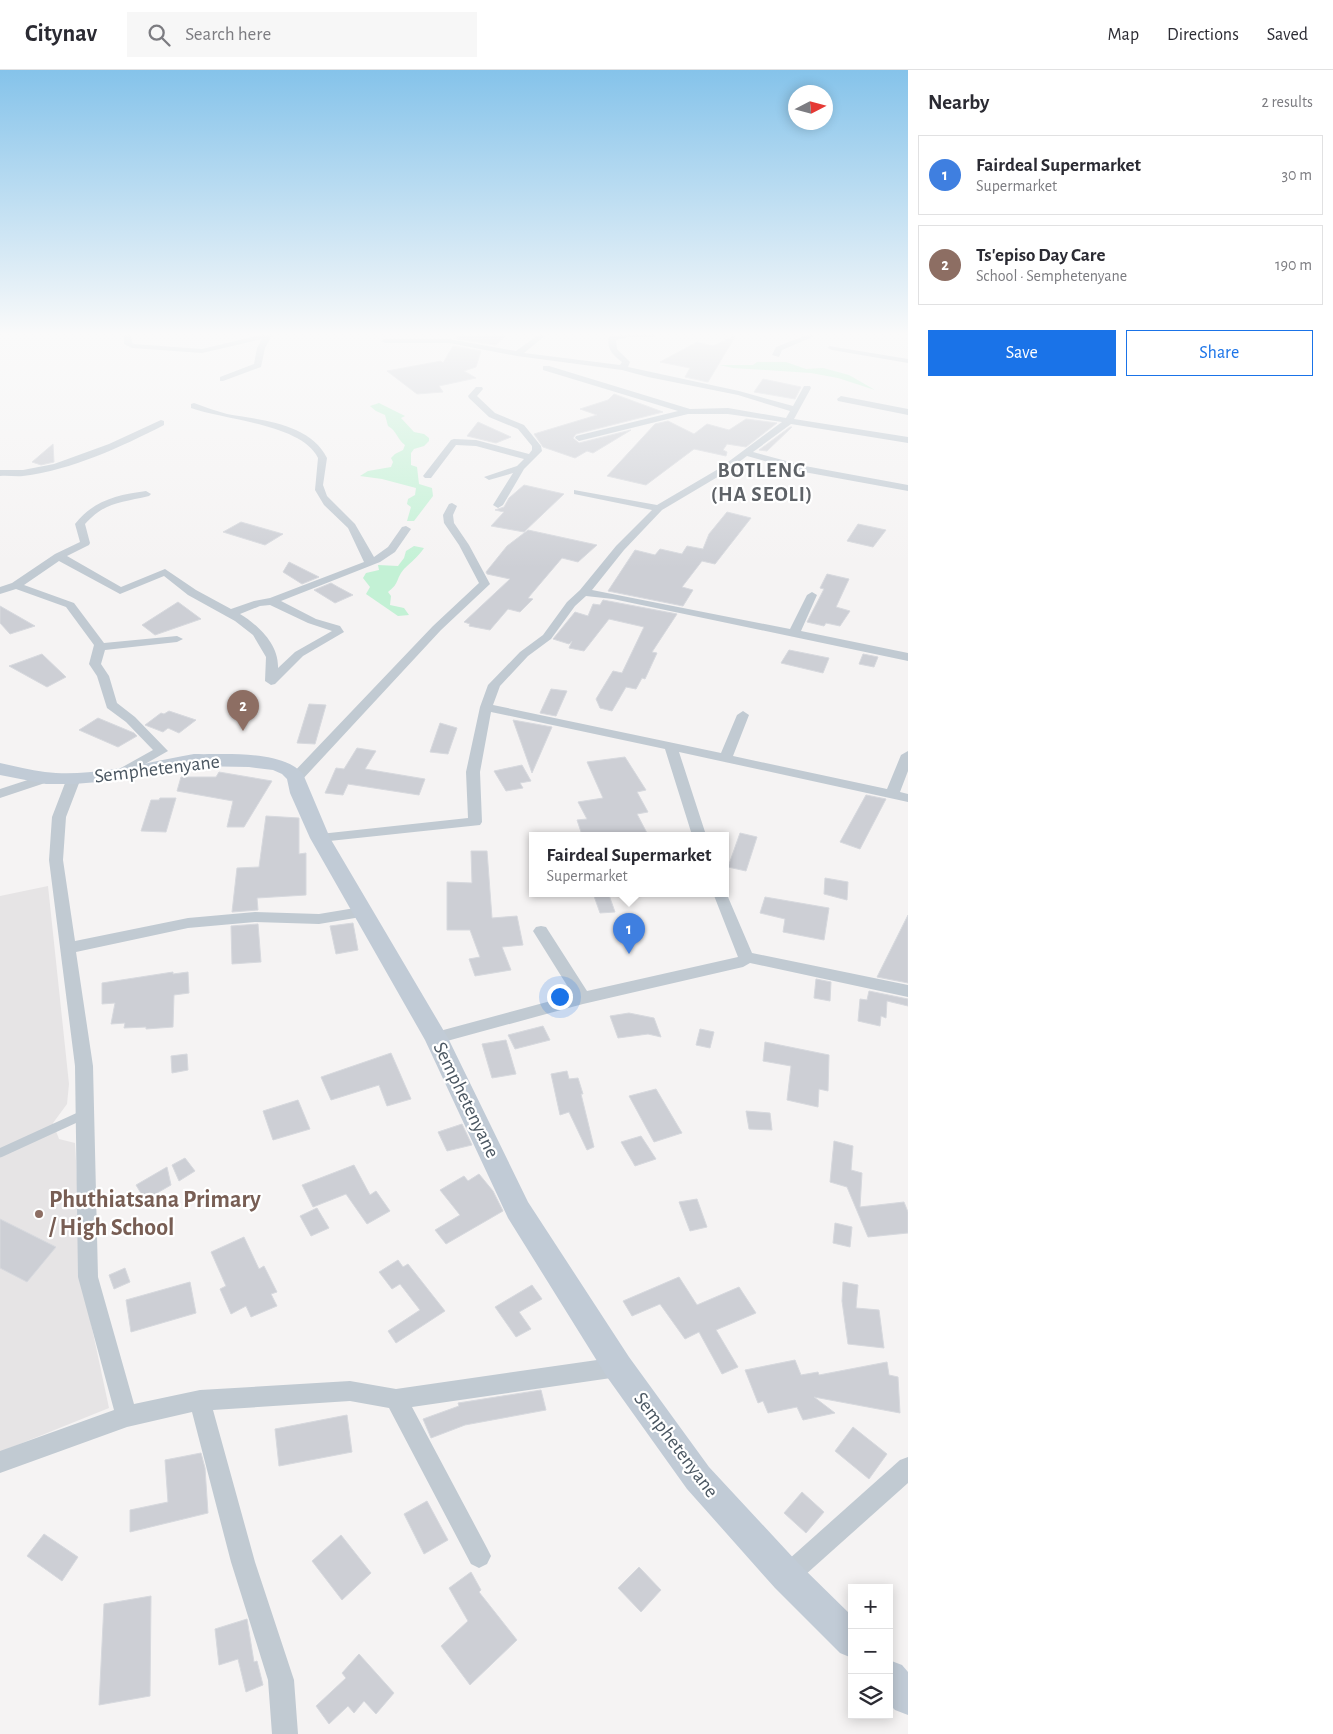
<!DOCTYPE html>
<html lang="en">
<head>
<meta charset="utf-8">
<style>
	:root { --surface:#fff; --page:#f7f7f7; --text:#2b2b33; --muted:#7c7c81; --line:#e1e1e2; --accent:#1a73e8 }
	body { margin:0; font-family:"Alegreya Sans",sans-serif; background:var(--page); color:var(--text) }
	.controls { position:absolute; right:15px; bottom:15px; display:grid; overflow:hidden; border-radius:0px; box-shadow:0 2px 12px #0003 }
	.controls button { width:45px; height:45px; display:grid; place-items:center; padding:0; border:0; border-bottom:1px solid var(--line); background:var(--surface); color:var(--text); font:25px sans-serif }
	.compass { position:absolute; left:788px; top:15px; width:45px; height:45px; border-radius:50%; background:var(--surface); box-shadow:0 2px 12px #0003; rotate:84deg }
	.you { position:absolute; left:559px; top:926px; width:18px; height:18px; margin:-12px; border:4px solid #fff; border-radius:50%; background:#1a73e8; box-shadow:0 0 0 8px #1a73e833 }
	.badge { display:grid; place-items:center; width:32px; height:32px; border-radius:50%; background:var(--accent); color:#fff; font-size:16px; font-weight:700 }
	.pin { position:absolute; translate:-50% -41px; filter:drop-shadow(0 1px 2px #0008) }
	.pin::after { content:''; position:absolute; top:26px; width:18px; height:15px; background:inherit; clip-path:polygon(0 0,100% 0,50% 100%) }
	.popup { position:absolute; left:529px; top:762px; width:200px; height:65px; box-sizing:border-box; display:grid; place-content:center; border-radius:0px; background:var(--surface); filter:drop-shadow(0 1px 4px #0005); font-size:16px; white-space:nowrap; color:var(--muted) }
	.popup b { font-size:19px; color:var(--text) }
	.popup::after { content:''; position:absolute; left:50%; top:100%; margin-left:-10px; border:10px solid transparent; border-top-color:var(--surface) }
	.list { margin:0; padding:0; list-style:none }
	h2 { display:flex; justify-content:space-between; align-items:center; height:65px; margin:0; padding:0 20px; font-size:21px }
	h2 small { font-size:16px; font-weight:400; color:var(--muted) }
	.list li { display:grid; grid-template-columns:32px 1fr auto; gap:15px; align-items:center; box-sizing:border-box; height:80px; margin:0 10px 10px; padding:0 10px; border:1px solid var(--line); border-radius:0px }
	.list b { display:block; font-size:19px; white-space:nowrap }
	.list p { margin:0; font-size:16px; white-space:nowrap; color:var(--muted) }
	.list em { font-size:16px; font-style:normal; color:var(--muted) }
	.actions { display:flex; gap:10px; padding:15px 20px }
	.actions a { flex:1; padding:11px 0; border:1px solid var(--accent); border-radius:0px; text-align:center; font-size:18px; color:var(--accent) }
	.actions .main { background:var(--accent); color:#fff }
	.icon { flex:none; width:28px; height:28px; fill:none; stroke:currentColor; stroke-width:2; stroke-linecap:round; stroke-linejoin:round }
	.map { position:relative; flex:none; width:908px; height:1664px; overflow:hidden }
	header { display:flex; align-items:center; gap:30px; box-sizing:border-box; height:70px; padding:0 25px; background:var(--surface); border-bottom:1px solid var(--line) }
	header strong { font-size:24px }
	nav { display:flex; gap:28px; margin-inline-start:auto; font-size:18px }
	.search { width:350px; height:45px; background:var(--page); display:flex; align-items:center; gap:12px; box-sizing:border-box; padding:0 18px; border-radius:0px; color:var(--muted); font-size:19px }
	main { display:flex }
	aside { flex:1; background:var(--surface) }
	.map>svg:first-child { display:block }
	.education { fill:#e6e4e5 }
	.green { fill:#c3f1d5 }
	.building { fill:#cdcfd5; stroke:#d7d9de }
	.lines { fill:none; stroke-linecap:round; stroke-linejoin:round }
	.lane { stroke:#c1cad2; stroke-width:9 }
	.street { fill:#c1cad2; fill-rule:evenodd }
	.secondary { fill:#c1cbd6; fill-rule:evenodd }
	.education-dot { fill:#8d6e63; stroke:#fff; stroke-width:2 }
	.labels { text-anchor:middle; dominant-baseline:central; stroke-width:4.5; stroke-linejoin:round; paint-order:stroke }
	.street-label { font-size:20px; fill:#4a5661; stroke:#fff }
	.far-district-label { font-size:21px; font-weight:bold; letter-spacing:1px; fill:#5f6368; stroke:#fff }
	.near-education-label { font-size:24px; font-weight:bold; fill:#785e54; stroke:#fff; text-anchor:start }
</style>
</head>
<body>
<header>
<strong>Citynav</strong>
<div class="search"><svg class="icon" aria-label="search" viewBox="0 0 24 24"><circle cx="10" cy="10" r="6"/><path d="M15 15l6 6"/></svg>Search here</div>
<nav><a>Map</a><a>Directions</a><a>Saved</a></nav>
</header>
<main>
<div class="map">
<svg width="908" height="1664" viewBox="0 0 908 1664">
	<rect width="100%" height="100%" fill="#f5f3f3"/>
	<!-- education -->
	<polygon class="education" points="48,816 69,1014 67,1034 53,1053 59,1069 75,1073 83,1216 109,1338 0,1382 0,826"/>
	<!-- green -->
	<g class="green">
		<polygon points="757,292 786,292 806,299 823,298 849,305 875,320 838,308 811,303 733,298 719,295 753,295"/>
		<path d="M379,333L405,346L401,348L414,362L424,364L429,368V371L424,376L414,379L411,383V395L417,397L419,414L432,418L433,426L414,451H407L411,437L407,434L408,429L415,425L416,418L382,409L360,406L368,401L391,397L393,392L391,388L395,384L403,380L405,375C397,369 397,361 388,356L385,345L376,341L370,336Z"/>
		<path d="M414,476L424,478C418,487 411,492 404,499C396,508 400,513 388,522L391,526L390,535L404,538L409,545L398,546L366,524L370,517L363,508L366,503L379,500L378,495L398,496L404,488L406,481Z"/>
	</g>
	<!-- building -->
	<g class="building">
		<polygon points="459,265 507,265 496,275 457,269"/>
		<polygon points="736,265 708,312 685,307 690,298 660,292 697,272 713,276"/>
		<polygon points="453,276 481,281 476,297 464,301 476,308 439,316 443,322 417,324 387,301 441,291 443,293"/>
		<polygon points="763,309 801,317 795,329 754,322"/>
		<polygon points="614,324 663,342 576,364 573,368 579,373 631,360 593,383 587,381 575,388 543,377 534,364 597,345 580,339 608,330"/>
		<polygon points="746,349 777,353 746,377 727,374 723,380 727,382 726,386 694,379 646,415 607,406 655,354 668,351 694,364 707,354 729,360"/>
		<polygon points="478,352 511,367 496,373 467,366"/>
		<polygon points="790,357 792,357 767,381 759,380"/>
		<polygon points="53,374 54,392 41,395 32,392"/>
		<polygon points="524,415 564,424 524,462 491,456 504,442 495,440 504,437 509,428"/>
		<polygon points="727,442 751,448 715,494 702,491 682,517 693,520 683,536 608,521 635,480 655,485 660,479 682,484 687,476 703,479 709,464"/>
		<polygon points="241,452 283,464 265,475 223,462"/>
		<polygon points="858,454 886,460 873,477 847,471"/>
		<polygon points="528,460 597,475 578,492 562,488 528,528 533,529 520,542 508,539 490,560 469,556 470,554 464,552 510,509 487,504 486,502 507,476"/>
		<polygon points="289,492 319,507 302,514 283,502"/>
		<polygon points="827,504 849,509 836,537 850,541 840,556 826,553 824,556 807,552 824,519 820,518"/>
		<polygon points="331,513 338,517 353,525 335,533 314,520"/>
		<polygon points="603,530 677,544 652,582 657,583 645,609 642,608 636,619 626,617 612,641 600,638 596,629 613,601 622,603 644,557 609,549 584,581 569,578 572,571 569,574 553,569 575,542 588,546 593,534 600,535"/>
		<polygon points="178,532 201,549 155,565 142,555"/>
		<polygon points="0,536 35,556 10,564 0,553"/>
		<polygon points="789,580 829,588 823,603 781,593"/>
		<polygon points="42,584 66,607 47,617 9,596"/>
		<polygon points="863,584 878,587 874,597 859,594"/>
		<polygon points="551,619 567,621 556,646 540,643"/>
		<polygon points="309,634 326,635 315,674 297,673"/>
		<polygon points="169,641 196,650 179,663 168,658 163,662 145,655 161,643 164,644"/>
		<polygon points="98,648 134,663 137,666 118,677 79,660"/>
		<polygon points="513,650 552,657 532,703"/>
		<polygon points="440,653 457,658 448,684 430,682"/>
		<polygon points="357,678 376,681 365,699 425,709 419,725 348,714 343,725 325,723 336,698 344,699"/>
		<polygon points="625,687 646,720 637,722 648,742 637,744 648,765 582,765 577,750 587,749 578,732 603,728 587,692"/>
		<polygon points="522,695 531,711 520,713 523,718 506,721 494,701"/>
		<polygon points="219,702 272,711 244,757 227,757 233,731 177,721 181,707 216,707"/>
		<polygon points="866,725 886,729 860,779 840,772"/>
		<polygon points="160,728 176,728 166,762 141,761 151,730 159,730"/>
		<polygon points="266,746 299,748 299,784 306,783 306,825 257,828 258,840 232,842 237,798 259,797"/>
		<polygon points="740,763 757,767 746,801 728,797"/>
		<polygon points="471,781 487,781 492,848 517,846 523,875 502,877 511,900 475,906 469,889 480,887 470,860 447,860 447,812 472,813"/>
		<polygon points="825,808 848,812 847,830 824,824"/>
		<polygon points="609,825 615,842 600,843 594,826"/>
		<polygon points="765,827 829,838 824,870 783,862 785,849 760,843"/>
		<polygon points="908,845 908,913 877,907"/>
		<polygon points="353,853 358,880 336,884 330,856"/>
		<polygon points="258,854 261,892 232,894 231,856"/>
		<polygon points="173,902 173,904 188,902 189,923 174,925 173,957 146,959 146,957 124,958 125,953 111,954 115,933 102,934 102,913"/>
		<polygon points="816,909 831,912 830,931 814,928"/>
		<polygon points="869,921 908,929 908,936 887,931 886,948 881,946 880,956 858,951 860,929 867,930"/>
		<polygon points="629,943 654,948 661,967 648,964 618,968 610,946"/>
		<polygon points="543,956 550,970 515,979 508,965"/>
		<polygon points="700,959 714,962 710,978 696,975"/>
		<polygon points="506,970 516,1004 492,1008 482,974"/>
		<polygon points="765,972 829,985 828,1021 819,1019 818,1037 787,1030 791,996 763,991"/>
		<polygon points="391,983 411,1029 387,1036 379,1015 331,1030 321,1007"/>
		<polygon points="187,984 188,1000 172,1003 171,986"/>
		<polygon points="567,1001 569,1009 578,1008 583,1024 581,1024 594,1077 587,1080 569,1042 560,1045 551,1004"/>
		<polygon points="656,1019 682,1063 654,1072 629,1026"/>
		<polygon points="298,1030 310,1059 273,1070 263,1041"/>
		<polygon points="746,1041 770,1043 772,1060 749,1059"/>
		<polygon points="462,1054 472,1075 447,1081 438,1062"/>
		<polygon points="641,1066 656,1089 635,1096 621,1072"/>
		<polygon points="834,1071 853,1076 851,1100 862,1103 860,1137 904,1132 908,1142 908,1163 868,1167 847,1117 830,1112"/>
		<polygon points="185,1088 195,1101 179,1111 172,1095"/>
		<polygon points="354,1095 370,1125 376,1121 390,1141 367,1154 346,1124 313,1137 302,1115"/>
		<polygon points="167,1097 171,1115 145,1130 136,1115"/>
		<polygon points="479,1104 493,1121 503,1141 446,1174 435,1160 460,1145 440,1120 464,1106 468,1111"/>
		<polygon points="697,1129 707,1157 690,1161 679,1132"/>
		<polygon points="317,1138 329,1158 311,1166 300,1146"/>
		<polygon points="0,1149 56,1177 27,1212 0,1198"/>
		<polygon points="835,1153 852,1157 850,1177 833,1173"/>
		<polygon points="244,1167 259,1199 264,1196 277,1222 271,1224 277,1236 251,1247 246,1236 231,1244 220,1219 226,1216 211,1182"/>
		<polygon points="398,1190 403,1197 408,1194 445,1241 396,1273 388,1261 420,1240 400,1214 392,1219 379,1202"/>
		<polygon points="125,1198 130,1212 114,1219 109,1205"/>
		<polygon points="679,1207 697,1235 739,1217 756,1243 716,1260 738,1297 722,1304 699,1262 685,1269 660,1234 632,1246 623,1231"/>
		<polygon points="190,1212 196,1243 131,1262 126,1230"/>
		<polygon points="843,1212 858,1215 856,1238 879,1240 884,1278 848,1274 842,1231"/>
		<polygon points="532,1215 542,1229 519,1242 531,1259 516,1267 495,1237"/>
		<polygon points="795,1290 801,1305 818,1302 819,1305 887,1292 889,1305 898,1307 900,1343 814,1327 835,1343 803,1350 797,1337 768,1343 763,1331 758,1333 745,1300"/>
		<polygon points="541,1320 546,1340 465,1355 431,1368 423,1349 459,1336 458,1333"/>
		<polygon points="347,1345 352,1382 279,1396 275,1359"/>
		<polygon points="853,1357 887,1384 869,1409 835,1381"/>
		<polygon points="201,1383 205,1398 208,1443 130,1462 130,1440 168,1432 165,1390"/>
		<polygon points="802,1422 824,1442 806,1463 784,1443"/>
		<polygon points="427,1431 448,1470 424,1484 404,1444"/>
		<polygon points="44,1464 78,1487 62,1511 27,1486"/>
		<polygon points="341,1465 371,1503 342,1530 312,1491"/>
		<polygon points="639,1497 661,1520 641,1542 618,1518"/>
		<polygon points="471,1502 481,1520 479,1522 517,1570 470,1615 441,1576 468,1551 449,1518"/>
		<polygon points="151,1526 150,1626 99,1635 104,1534"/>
		<polygon points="247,1549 254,1592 257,1591 263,1615 246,1622 238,1589 219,1595 215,1559"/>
		<polygon points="359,1584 394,1623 376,1644 364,1631 354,1643 348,1636 329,1654 316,1636 346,1608 342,1603"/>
	</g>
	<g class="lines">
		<!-- lane -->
		<polyline class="lane" points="0,1083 85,1044"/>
		<!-- street -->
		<g class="street">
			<polygon points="124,265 131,265 132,273 134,274 202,279 260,265 272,265 265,278 261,297 223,311 220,311 220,307 254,294 257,278 262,269 202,283 132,278 124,274"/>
			<path d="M538,265H546L524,283L620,295L622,292C614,286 606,279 609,267L620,265H655L652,267H629L616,270L617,279L630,292L628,297L739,321L793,336L804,316H810L811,318L794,349L908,367V373L791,354L753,382L805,396L908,415V421L804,402L747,386L726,402L662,440L624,480L592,520L790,559L807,525L812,522L817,525L801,561L908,583V591L613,529L586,526L575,536L551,569L528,586L500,616L493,635L721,683L737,645L743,641L749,645L733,686L887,719L901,685L908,681V701L900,722L908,724V732L679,682L706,765H692L665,679L491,642L480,702L482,752L480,755L320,772L315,771L313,768L315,765L320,764L468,748L466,702L480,637L488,615L520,582L543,565L567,532L580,520L616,476L652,440L574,424V420L657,435L720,398L782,352L728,344H688L579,371L575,368L576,366L678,341L543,300V296H549L690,339L728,338L786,348L790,341L738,325L648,307L622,300L517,286L449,273H385L381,271L385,269H449L516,281Z"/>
			<polygon points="807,265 817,265 782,280 779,287 772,285 776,277"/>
			<polygon points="829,276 908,289 908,293 832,280 828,278"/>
			<polygon points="476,317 482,317 483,319 477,326 495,343 524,355 541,376 542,381 524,399 503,435 498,438 493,435 513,403 489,410 484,407 517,396 524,389 476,376 456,375 431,408 425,408 423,406 451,370 454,369 476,370 529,384 532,380 532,376 518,359 489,347 469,328 468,326"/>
			<polygon points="841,326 908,339 908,345 838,331 837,329"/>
			<path d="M194,333C205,337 216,341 227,344C260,350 310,353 327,388L323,415L327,426L355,454L374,487L388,477L402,457L406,456L411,459L395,482L380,492L281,531L316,549L340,556L344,562L303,586L275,614L271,615L265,611L266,587L253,565L235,551L188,525L164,506L120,524L59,491L24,515L74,533L104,573L177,566L183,569L177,572L105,580L101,594L109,606L117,633L135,647L168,681L124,706L117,702L119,699L153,680L126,652L107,638L97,606L89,594L94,575L66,537L16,519L0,524V517L12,513L55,484L80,472L75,454C94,430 117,425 146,421L151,424L149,426C121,433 106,431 85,454L90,473L89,475L67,486L121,517L165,499L196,520L231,539L254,531L270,528L364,492L348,458L324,435L315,420L318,388C302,354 224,350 191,338V334ZM270,535L308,553L332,561L295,582L278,598C279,574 258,555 240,544L260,536Z"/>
			<path d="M161,350L164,351V355C121,377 72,400 23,406C15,407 8,405 0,406V400H23L54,394L109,374Z"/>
			<polygon points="452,433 457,436 453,445 454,453 469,475 490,514 441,560 301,711 291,711 289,708 291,705 433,556 479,513 459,475 444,453 443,445 449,434"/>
			<polygon points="46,704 51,705 53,708 51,711 0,728 0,719"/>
			<polygon points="74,704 81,708 66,747 63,790 75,871 188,848 255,842 319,844 361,837 366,838 369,842 366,846 361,847 319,854 255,852 188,858 76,882 93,996 98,1207 134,1334 200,1320 350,1311 396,1319 618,1287 625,1290 629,1297 625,1304 618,1307 412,1337 487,1478 491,1486 487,1494 479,1498 471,1494 389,1338 350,1331 213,1340 255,1492 294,1610 298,1664 272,1664 268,1610 231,1492 192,1342 127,1357 0,1403 0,1381 114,1340 78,1207 75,996 49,790 52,747 67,708"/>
			<polygon points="725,820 752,883 908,915 908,927 750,893 743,897 583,934 436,974 430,972 428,968 430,964 436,962 573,925 533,861 536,857 541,856 546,857 587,921 738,887 713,823 725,823"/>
			<polygon points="908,1387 908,1413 795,1514 787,1518 779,1514 775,1506 779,1498 900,1390"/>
		</g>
		<!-- secondary -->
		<g class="secondary">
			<path d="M194,684C225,685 281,679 303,704L330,768L448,968L528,1132L629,1287L709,1397L799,1494L852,1546V1588L840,1583L775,1518L687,1419L607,1307L508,1148L425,970L310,768L290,723L287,709L282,704L273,700L249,697L194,696L98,712L74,714H46L0,705V693C15,696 30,700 45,702C92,708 148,692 194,684Z"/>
			<polygon points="889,1590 902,1595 908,1602 908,1645 895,1640 889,1634"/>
		</g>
	</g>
	<!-- sky -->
	<linearGradient id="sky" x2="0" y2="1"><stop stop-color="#85c3ea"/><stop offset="0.53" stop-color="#fafafa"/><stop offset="1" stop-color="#fafafa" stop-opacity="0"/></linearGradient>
	<rect width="908" height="498" fill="url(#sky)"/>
	<!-- markers -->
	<circle class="education-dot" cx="39" cy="1144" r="5"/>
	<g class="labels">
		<!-- street labels -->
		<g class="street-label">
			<text transform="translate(157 699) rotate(-7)">Semphetenyane</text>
			<text transform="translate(466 1030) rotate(64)">Semphetenyane</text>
			<text transform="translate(676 1375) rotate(53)">Semphetenyane</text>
		</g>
		<!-- far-district labels -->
		<g class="far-district-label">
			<text x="762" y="400">BOTLENG<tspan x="762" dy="24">(HA SEOLI)</tspan></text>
		</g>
		<!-- near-education labels -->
		<g class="near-education-label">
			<text x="49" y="1130">Phuthiatsana Primary<tspan x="49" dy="28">/ High School</tspan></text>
		</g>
	</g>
</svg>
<div class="controls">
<button>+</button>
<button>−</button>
<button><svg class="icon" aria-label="layers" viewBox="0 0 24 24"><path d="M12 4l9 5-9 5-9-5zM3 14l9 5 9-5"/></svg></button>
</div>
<svg class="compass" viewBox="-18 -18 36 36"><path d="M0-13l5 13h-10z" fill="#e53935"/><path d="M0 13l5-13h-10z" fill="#7c7c81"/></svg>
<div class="you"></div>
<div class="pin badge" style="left:629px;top:884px;background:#3f7fe0">1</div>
<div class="popup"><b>Fairdeal Supermarket</b>Supermarket</div>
<div class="pin badge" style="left:243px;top:661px;background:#8d6e63">2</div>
</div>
<aside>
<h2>Nearby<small>2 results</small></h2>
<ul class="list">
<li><span class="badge" style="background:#3f7fe0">1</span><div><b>Fairdeal Supermarket</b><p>Supermarket</p></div><em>30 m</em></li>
<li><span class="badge" style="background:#8d6e63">2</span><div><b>Ts'episo Day Care</b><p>School · Semphetenyane</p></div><em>190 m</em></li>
</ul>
<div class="actions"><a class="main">Save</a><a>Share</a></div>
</aside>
</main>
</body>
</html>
